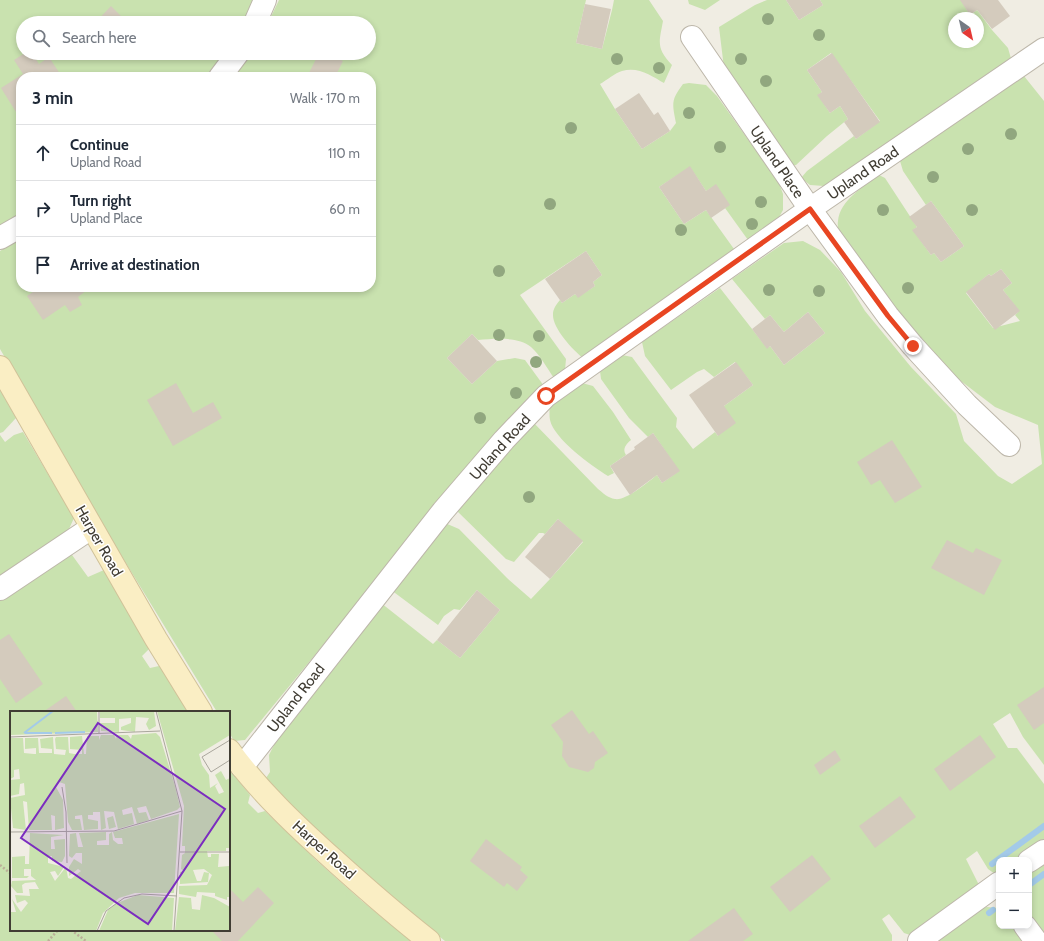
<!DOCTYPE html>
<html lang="en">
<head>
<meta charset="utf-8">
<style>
	:root { --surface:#fff; --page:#f2f2f3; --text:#1f2937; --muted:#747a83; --line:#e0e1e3 }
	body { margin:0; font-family:Cabin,sans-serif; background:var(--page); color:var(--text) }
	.controls { position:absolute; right:12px; bottom:12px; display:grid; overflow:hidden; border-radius:8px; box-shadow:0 2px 6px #0003 }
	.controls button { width:36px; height:36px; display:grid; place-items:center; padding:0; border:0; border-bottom:1px solid var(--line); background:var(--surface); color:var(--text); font:20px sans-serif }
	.compass { position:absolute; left:948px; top:12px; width:36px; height:36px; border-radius:50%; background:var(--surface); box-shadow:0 2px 6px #0003; rotate:146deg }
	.stop { position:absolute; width:12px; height:12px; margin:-9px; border:3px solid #e84622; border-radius:50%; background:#fff }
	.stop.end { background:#e84622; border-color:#fff; box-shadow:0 1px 4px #0008 }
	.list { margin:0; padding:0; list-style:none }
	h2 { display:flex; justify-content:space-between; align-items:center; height:52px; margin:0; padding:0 16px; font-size:17px }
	h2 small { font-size:13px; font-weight:400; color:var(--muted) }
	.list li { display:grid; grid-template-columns:26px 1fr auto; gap:12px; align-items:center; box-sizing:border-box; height:56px; padding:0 16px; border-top:1px solid var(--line) }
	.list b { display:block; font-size:15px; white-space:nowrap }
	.list p { margin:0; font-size:13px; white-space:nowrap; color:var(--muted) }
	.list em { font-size:13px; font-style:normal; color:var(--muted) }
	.icon { flex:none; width:22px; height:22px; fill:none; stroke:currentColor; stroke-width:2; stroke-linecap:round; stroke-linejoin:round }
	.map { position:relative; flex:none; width:1044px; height:941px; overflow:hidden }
	.search { position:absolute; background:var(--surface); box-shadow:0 2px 6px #0003; left:16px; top:16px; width:360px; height:44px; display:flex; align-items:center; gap:10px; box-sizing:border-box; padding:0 14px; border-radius:22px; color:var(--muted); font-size:15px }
	.panel { position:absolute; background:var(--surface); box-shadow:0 2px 6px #0003; left:16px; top:72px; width:360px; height:220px; border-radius:16px }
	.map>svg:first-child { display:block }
	.green { fill:#c9e2af; fill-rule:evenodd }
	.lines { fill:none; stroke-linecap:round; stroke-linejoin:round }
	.stream { stroke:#a3cae9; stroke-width:6 }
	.building { fill:#d4cbbd }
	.minor-casing { stroke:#bdb7aa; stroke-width:24 }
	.secondary-casing { stroke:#d0c299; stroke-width:24 }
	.path { stroke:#bbb099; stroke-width:2.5; stroke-dasharray:2 2; stroke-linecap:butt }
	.minor { stroke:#fff; stroke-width:22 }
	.secondary { stroke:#faeec4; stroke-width:22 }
	.tree { fill:#91a77f }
	.route { stroke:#e84622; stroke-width:5 }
	.labels { text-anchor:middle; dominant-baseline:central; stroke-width:3; stroke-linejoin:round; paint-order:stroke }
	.street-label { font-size:15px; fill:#413d34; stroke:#fff }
	.inset-river { fill:none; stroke:#a3cae9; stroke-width:2 }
	.inset-road { fill:none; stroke:#aaa79d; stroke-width:1 }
	.view { fill:#7b2cbf; fill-opacity:0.15; stroke:#7b2cbf; stroke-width:2 }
	.inset-edge { fill:none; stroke:#413d34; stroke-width:2 }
</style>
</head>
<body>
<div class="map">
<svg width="1044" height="941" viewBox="0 0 1044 941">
	<rect width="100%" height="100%" fill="#f0ede3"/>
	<!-- green -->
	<g class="green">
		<polygon points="0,0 257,0 247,23 23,23 23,53 228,53 210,77 21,77 21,217 0,229"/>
		<path d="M279,0H586L576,43L602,49L612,10L614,0H649L663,21C659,43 656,48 672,65L664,83C652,76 638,66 622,71C615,73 607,80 600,84L615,109L642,149L670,131L676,123C672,103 671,100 683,84L689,83L706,85L717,96L779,183L783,194V210L773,228L748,240L725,208L729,205L716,185L706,191L690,167L659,187L684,224L706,210L734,249L730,258L583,358C573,350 552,328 553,314C553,309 556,305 560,300L562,303L575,294L578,297L595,286L593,282L602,275L586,251L520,295L566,359L565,370L554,378C547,368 540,355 531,347C518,336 494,339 478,340L472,334L447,358L472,384L497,361L515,358L525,360L544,386L393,560L245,740L234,741L229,732V712H217L124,560L0,349V251L21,238V287H371V77H234L250,53H369V23H268Z"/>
		<polygon points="688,0 720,0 705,10 689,4"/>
		<path d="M767,0H786L799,20L823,5L820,0H961L970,15L977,10L978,11L992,30L1008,48L1012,62L837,182L824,186L810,185L801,178L807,171L854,136L856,139L880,121L831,53L807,70L822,92L818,95L830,113L840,106L848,119L827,136L796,165L790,166L724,68L719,27L755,5ZM954,18H978V42H954Z"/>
		<path d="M1024,76L1044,101V765L1023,737L1010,713L993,724L1008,748H1017L1044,784V840L1016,860H999V871L995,874L988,869L977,851L966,859L979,885L910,935L904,933L889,914L882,919L892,935V941H445L371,881L311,827L266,778L270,772L269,755L281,731L381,603L433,644L437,640L460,658L500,610L477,590L460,610L454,609L444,616L438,625L391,590L445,523L459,529L507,578L531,599L550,579L583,542L558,519L545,534L543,533H539L514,562L506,559L456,510L531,420L598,489C603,493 608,498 615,499C626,501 648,482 657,475L662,483L679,471L653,433L648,437L629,418L601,379L600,371L622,355L632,357L677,418L676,427L693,449L715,432L718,436L724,406L753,385L735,362L714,377L704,369L697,372L671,390L645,356L642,342L720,288L767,348L770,346L784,365L825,333L808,312L784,332L770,315L765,319L732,279L784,243L803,241L820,250L841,272L865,311L911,367L956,414L964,441L998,476L1012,484L1042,464L1038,425L995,407L953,375L898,311L894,312L840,236C839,232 837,226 838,221C840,200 863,187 879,175L885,178L917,227L913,230L931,255L934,253L941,262L964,246L931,201L926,205L903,171L900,161ZM1001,269L1012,283L1003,290L1019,311L1015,315L1020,321L993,328L966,293L989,274L991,276Z"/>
		<path d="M582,383L593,386L613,412L631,440C626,444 622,449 626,455L610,466L614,473L608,476C592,466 554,439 550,420C549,416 550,410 549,405Z"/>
		<polygon points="0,390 16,418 3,432 0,433"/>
		<polygon points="23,432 74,518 69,529 59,537 88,577 104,570 149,649 142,656 150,668 159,666 163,671 188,712 11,712 11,930 229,930 229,769 250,795 248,803 258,813 265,811 316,860 362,901 411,941 0,941 0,435 5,442 14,435"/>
		<polygon points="1044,859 1044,936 1029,915 1029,869"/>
		<polygon points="987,907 999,908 999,926 1014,926 1026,941 932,941 979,909"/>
	</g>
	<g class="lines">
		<!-- stream -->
		<g class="stream">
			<polyline points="992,864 1044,826"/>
			<polyline points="1029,885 1044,874"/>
			<polyline points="989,913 993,910"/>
		</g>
	</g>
	<!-- building -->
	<g class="building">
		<polygon points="786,0 820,0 823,5 799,20"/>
		<polygon points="960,0 998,0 1010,16 992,29 978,11 977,10 970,15"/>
		<polygon points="585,4 611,9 602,49 576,43"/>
		<polygon points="111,6 128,23 95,23"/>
		<polygon points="25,53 32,53 39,64 49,57 62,77 21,77 21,108 16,112 1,88 23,74 14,60"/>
		<polygon points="319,53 326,53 343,61 335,77 307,77"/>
		<polygon points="832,53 880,122 856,139 844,122 848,119 840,106 830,113 817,95 822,92 807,70"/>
		<polygon points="639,93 654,115 658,112 670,131 642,149 615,109"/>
		<polygon points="690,166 706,191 716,184 730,205 711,218 706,210 684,224 659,187"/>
		<polygon points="931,201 964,246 941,262 934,253 931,255 912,230 917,227 909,217"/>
		<polygon points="586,251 602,275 593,282 595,286 578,298 575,294 562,303 545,279"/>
		<polygon points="1001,269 1012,283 1003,290 1020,311 995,330 966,292 989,274 991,276"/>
		<polygon points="40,287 85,287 87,290 78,297 82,305 70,312 65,305 43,320 27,296"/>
		<polygon points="808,312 825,333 784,365 770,346 767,349 752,329 770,315 784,332"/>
		<polygon points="472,334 497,361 472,384 447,358"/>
		<polygon points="736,362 753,385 724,406 736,423 718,436 689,395"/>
		<polygon points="176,383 193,413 213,402 222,418 173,446 147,400"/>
		<polygon points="653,433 680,471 662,483 657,475 630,495 610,466 635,449 634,447"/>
		<polygon points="892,440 922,487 895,503 880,480 871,485 857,462"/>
		<polygon points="558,519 583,541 550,579 525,557"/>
		<polygon points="947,540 973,553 976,548 1002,560 984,595 931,568"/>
		<polygon points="477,590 500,610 460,658 437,640"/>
		<polygon points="9,634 43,684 16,703 0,679 0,640"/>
		<polygon points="1044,687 1044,723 1034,730 1017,705"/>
		<polygon points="66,696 77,712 43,712"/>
		<polygon points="572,710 589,734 593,731 608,753 595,762 594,768 588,772 569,767 562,756 563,742 551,725"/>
		<polygon points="980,735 996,757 950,791 934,769"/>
		<polygon points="835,750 841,760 820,775 814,765"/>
		<polygon points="900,796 916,817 875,848 859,826"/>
		<polygon points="486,839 522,867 520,870 528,877 517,891 507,883 504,887 470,861"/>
		<polygon points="812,855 831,879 790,912 770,887"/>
		<polygon points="258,887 274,903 238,941 222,941 213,932 216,930 229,930 229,888 243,902"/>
		<polygon points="734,908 753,934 743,941 688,941"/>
	</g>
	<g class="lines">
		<!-- minor casing -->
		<g class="minor-casing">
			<g id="minor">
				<polyline points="255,23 265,0"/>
				<polyline points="692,37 810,209 888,316 913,346 967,405 1009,445"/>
				<polyline points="220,77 238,53"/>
				<polyline points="0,238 21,226"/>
				<polyline points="0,589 91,528"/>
				<polyline points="242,767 443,511 504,440 546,396 810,209 1044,49"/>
				<polyline points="1029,861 1044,851"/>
				<polyline points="1025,926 1036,941"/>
				<polyline points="919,941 999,883"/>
			</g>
		</g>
		<!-- secondary casing -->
		<g class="secondary-casing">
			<g id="secondary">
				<polyline points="0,367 156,639 201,712"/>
				<path d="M229,750C259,791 296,826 334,860C365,888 396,915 429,941"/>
			</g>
		</g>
		<!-- path -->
		<g class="path">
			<polyline points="0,865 11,874"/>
			<polyline points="71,930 86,941"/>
			<polyline points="48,941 58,930"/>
		</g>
		<!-- minor -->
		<use href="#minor" class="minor"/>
		<!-- secondary -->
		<use href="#secondary" class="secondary"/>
	</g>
	<!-- trees -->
	<g class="tree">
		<circle cx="768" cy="19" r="6"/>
		<circle cx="819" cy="35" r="6"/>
		<circle cx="617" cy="59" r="6"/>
		<circle cx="741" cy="59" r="6"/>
		<circle cx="659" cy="68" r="6"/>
		<circle cx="766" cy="81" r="6"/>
		<circle cx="689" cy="113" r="6"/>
		<circle cx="571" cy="128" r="6"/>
		<circle cx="1011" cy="134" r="6"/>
		<circle cx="720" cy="147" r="6"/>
		<circle cx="968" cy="149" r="6"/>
		<circle cx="933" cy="177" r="6"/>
		<circle cx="761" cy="202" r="6"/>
		<circle cx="550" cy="204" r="6"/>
		<circle cx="883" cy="210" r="6"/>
		<circle cx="972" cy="210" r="6"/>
		<circle cx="752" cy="224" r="6"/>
		<circle cx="681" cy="230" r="6"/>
		<circle cx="499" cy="271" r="6"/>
		<circle cx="908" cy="288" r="6"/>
		<circle cx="769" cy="290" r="6"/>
		<circle cx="819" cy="291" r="6"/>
		<circle cx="499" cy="335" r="6"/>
		<circle cx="539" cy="336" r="6"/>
		<circle cx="536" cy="362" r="6"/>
		<circle cx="516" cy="393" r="6"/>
		<circle cx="480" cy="418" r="6"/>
		<circle cx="529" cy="497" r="6"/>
	</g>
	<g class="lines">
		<!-- route -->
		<polyline class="route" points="546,396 810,209 888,316 913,346"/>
	</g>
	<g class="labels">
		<!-- street labels -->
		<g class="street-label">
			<text transform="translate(777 162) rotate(56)">Upland Place</text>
			<text transform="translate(863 173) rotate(-34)">Upland Road</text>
			<text transform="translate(500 447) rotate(-48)">Upland Road</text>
			<text transform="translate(99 541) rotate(60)">Harper Road</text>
			<text transform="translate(296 698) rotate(-52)">Upland Road</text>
			<text transform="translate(324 850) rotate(42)">Harper Road</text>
		</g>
	</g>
	<!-- overview -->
	<g transform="translate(10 711)">
		<rect width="220" height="220" fill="#f0ede3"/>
		<path d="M0,0H87L88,21L1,24ZM90,0H144L146,15L139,19L136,13L139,7L126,6L125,21L111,19V16L121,12V7L109,8V21L91,20L90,12H105V7H90ZM147,0H220V24L189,43L192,54L199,64L200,77L208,72L205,75L209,83L214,81L205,64L211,60L216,69L220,67V137H216V140H197L198,146H201V143H209L208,156L219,155L220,142V186H217V189L205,185V182L187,181L186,186L169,183V175L197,174L202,164L194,158L183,159L187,170H191L194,161L199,162L198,171L170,173V161L174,160L171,158L172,144L175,142V135H172L174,95ZM146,22L150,26L165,75L170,96L167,99L141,108L136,95L127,97L129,102L136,101L139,109L127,113L122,96L112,99L113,104L122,102L124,113L108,118L104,101L94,100L96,117L91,119L90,101H83V104H78V108L88,110V118L74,119L72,104L65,105V108H70L72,119H62L58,111L55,73L49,71L46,76L53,89L54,117L45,119V105L41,104L42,119H19L17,91L13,90L16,119L3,117L0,87L15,84L14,72L10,73L9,83L0,85V69L10,68L9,58L4,59V66L0,68V27H13L14,42L24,43H26V37L15,38V27H28L29,42H42V38L31,37L30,28L43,26L44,43L55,44L56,39L46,38L45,28L46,26H58L59,42L64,43H72V39L60,38V26L72,25L74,43H76L77,25H89V29L91,24H104L106,28L107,24H118L121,28L122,24ZM169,103L164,182H125L109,187L93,202L86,220H0V201H6L2,188L11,201L18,192L15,189L7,192L5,184L20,185L19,178H29L25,171L15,172L12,174L13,182H7L1,175L2,170L26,169L21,165V158H14V165H19L17,167H2V146L15,145V153H19L20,122L54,124L41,126V138H45L44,129L55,128V145L52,151L42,150V145H38V152L54,156L48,165L45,160L40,161L45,170L56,156L58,167L61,168L71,160L68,158L59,165V156L64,148L72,153V142H66L62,147L59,145L60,123L66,122L68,136H73L69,122L96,121V129L87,130V134H99V123L102,121L103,129L108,133H113L112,127H105L103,121ZM103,105L106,116L99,118L97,107ZM128,184L164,187L162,220H89L98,199L107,192ZM192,184L204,187L220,196V220H165L169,186L181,187L182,198L190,199Z" fill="#c9e2af"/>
		<path class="inset-river" d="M14,22L43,0M15,22H42M45,22L75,21"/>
		<path class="inset-road" d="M89,0V23M146,0L172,100L164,220M0,26L150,20M220,29L192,46L201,61L220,49M52,76L56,101L57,152M0,115V153M0,121L104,120L172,100M170,141H220M87,220L96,200L114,187L132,183L167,185"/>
		<path class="view" d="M88,12L215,98L138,213L11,127Z"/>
		<rect width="220" height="220" class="inset-edge"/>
	</g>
</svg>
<div class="controls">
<button>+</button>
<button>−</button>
</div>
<svg class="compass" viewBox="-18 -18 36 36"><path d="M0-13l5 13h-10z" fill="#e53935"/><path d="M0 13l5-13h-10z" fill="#747a83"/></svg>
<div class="stop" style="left:546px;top:396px"></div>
<div class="stop end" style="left:913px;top:346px"></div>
<div class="search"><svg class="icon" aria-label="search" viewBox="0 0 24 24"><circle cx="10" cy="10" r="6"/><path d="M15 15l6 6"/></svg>Search here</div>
<section class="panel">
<h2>3 min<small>Walk · 170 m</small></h2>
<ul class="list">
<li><svg class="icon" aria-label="ahead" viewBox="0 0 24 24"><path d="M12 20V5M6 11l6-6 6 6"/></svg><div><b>Continue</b><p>Upland Road</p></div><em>110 m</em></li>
<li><svg class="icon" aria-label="right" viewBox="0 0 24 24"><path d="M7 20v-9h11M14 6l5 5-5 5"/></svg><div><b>Turn right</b><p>Upland Place</p></div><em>60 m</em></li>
<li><svg class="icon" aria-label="arrive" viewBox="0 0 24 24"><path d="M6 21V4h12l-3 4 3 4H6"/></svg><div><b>Arrive at destination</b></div></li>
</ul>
</section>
</div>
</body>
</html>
